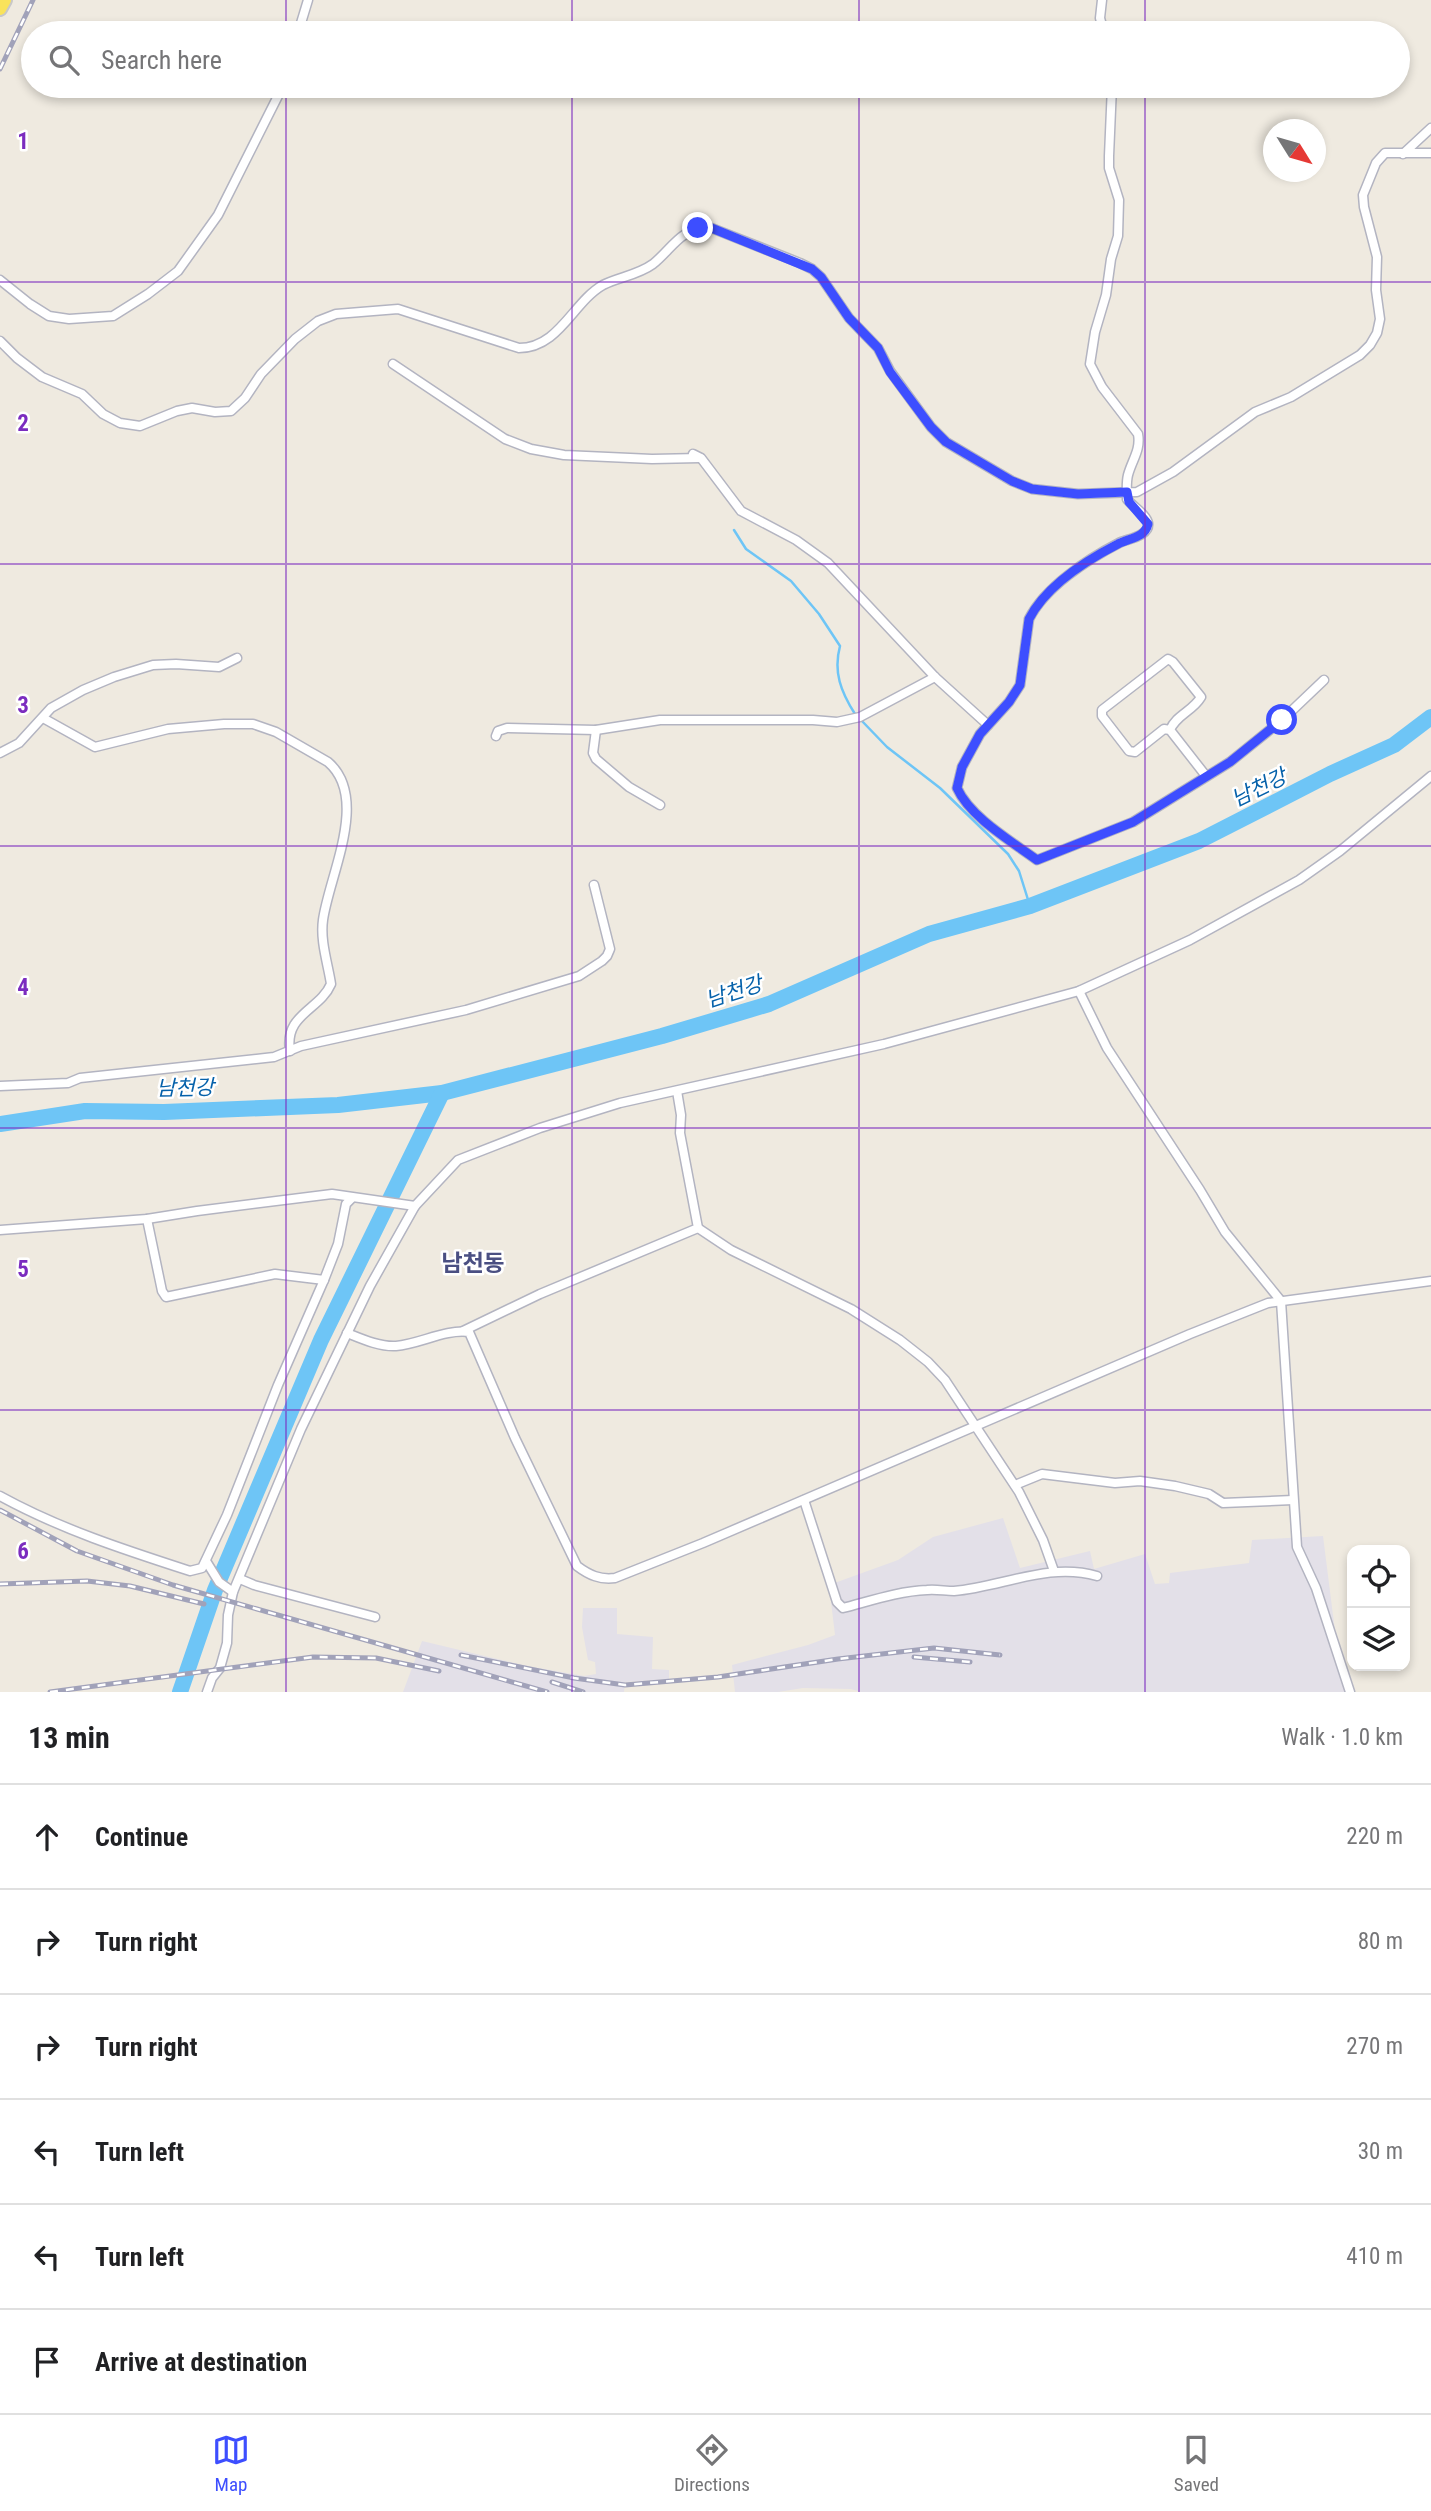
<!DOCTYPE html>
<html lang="en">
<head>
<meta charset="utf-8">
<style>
	:root { --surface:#fff; --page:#f6f6f6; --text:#202124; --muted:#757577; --line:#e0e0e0; --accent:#3d4eff }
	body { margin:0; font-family:"Roboto Condensed","Noto Sans KR",sans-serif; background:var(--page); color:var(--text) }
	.controls { position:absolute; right:21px; bottom:21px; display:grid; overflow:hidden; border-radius:14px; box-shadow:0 4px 10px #0003 }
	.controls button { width:63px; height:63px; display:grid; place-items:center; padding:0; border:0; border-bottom:2px solid var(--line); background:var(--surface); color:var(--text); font:35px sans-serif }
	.compass { position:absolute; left:1263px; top:119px; width:63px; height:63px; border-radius:50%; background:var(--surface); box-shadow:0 4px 10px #0003; rotate:127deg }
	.stop { position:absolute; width:21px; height:21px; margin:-16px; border:5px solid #3d4eff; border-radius:50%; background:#fff }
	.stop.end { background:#3d4eff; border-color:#fff; box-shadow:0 2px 7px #0008 }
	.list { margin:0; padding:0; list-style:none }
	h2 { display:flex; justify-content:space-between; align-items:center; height:91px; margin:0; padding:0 28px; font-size:30px }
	h2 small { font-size:23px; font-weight:400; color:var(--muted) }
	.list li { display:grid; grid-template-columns:46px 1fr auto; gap:21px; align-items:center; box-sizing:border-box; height:105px; padding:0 28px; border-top:2px solid var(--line) }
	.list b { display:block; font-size:26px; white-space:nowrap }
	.list em { font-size:23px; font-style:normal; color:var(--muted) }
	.icon { flex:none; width:38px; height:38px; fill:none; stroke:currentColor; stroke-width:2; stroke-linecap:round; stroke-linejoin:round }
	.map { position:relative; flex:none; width:1431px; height:1692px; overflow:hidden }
	.search { position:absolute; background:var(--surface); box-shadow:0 4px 10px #0003; left:21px; right:21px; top:21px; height:77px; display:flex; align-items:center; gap:18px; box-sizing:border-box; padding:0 24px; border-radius:38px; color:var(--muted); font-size:26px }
	.sheet { height:721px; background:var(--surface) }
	nav { display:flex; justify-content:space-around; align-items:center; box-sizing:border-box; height:98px; border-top:2px solid var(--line); background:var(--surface); font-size:19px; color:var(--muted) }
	nav a { display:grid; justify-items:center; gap:4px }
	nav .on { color:var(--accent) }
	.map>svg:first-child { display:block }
	.industrial { fill:#e3e0e8 }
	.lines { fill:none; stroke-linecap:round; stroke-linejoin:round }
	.stream { stroke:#6ec5f6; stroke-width:2.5 }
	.river { stroke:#6ec5f6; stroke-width:16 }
	.minor-casing { stroke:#b3b4c1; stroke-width:11 }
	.primary-casing { stroke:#c8c8c8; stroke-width:16 }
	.minor { stroke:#fff; stroke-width:8 }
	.primary { stroke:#f9e35b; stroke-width:12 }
	.rail-casing { stroke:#a1a2b9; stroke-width:5 }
	.rail { stroke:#fff; stroke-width:2.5; stroke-dasharray:8; stroke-linecap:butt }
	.route { stroke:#3d4eff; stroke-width:9 }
	.grid { fill:none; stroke:#7b2cbf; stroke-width:2; stroke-opacity:0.55 }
	.labels { text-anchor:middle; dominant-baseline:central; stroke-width:5; stroke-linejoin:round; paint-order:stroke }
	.water-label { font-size:21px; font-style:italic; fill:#0561aa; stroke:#fff }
	.quarter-label { font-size:23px; font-weight:bold; fill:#4a4f82; stroke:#fff }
	.grid-label { font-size:23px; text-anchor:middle; font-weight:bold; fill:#7b2cbf; stroke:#fff; stroke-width:5; stroke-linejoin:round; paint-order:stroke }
</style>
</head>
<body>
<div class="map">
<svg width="1431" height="1692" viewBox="0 0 1431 1692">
	<rect width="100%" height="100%" fill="#efeae0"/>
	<!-- industrial -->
	<g class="industrial">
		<polygon points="1003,1518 1020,1568 1090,1551 1094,1569 1145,1554 1155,1584 1169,1583 1170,1573 1249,1563 1252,1540 1323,1536 1336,1639 1353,1692 861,1692 851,1689 803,1688 778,1692 735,1692 732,1665 808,1645 835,1635 829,1585 898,1560 933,1537"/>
		<polygon points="583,1608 617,1608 617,1634 653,1637 652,1669 669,1670 669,1679 625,1682 624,1692 403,1692 422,1641 527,1666 584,1676 596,1674 595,1662 588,1660 582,1627"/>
	</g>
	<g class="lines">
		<!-- stream -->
		<g class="stream">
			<path d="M734,530L746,549L791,581L819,614L840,646C833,672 841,692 855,714"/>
			<polyline points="861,720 887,747 940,788 1008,854 1019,871 1030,906"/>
		</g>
		<!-- river -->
		<g class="river">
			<polyline points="0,1124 85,1111 164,1112 338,1105 442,1093 662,1036 769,1004 929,934 1030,906 1199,841 1330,774 1394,745 1431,717"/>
			<polyline points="180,1692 215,1590 321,1340 442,1093"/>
		</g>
		<!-- minor casing -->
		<g class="minor-casing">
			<g id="minor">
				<polyline points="1102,0 1100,18 1104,33"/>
				<polyline points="298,33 308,0"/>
				<path d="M1112,86L1109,156V168L1119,200L1118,236L1111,259L1106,295L1095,332L1090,364L1102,387L1138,434C1141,450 1132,460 1128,475C1126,483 1127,491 1127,499C1132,506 1146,514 1148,523C1150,536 1127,539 1119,543C1088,559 1045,587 1029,619L1020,685L1009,702L980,734L962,767L957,788C970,817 1011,841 1037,860L1133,822L1230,762L1282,720L1324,680"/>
				<polyline points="1403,154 1431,128"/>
				<polyline points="0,280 30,304 49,316 69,319 113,316 148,294 178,271 218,215 283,86"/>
				<path d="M0,341L17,358L42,377L82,394L103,414L120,423L140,426L177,411L192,408L215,412L231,411L245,398L261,374L295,339L318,321L336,314L398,309L519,348C559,348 573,302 603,285C619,277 638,275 653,264C673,248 679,229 709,227L800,263L812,269L821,277L849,318L878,348L890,371L931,427L946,442L1012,481L1032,489L1078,494L1137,492L1173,472L1255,412L1291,397L1360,355L1370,345L1377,333L1380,319L1376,290L1377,257L1364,207L1363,195L1376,163L1385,153H1431"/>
				<polyline points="393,364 505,439 531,449 564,455 652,459 700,458"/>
				<polyline points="693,454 701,458 741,511 796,540 828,563 935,677 988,725"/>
				<path d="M43,718L95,747L168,729L224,724H253L276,732L328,762C370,798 329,876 323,920C320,941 328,964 331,984C320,1010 284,1014 290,1051"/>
				<polyline points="596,730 593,753 596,759 629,787 660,805"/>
				<path d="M1170,730C1176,715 1193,711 1201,697L1173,662L1168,659L1102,710V716L1129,751L1135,752L1164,729L1170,730L1206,776"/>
				<polyline points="496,736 498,731 507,728 596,730 660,720 813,720 837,722 860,717 935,677"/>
				<polyline points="0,753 19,743 51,708 83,690 114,677 153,665 176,664 219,667 237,658"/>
				<polyline points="1079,991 1107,1048 1200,1190 1225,1232 1281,1301 1297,1547 1316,1588 1350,1692"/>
				<polyline points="0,1086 68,1083 80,1078 274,1057 301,1046 466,1010 579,976 602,961 607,956 610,949 594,885"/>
				<polyline points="147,1219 162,1291 166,1297 275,1274 324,1280"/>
				<polyline points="698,1228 731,1250 851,1309 900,1340 928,1362 945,1380 1019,1492 1043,1540 1054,1571"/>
				<polyline points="0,1230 147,1219 197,1211 332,1194 415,1206"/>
				<polyline points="463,1331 540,1294 698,1228 680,1133 681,1115 677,1091"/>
				<path d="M347,1333C362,1339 380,1347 396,1346C420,1344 445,1329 469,1332L515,1438L577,1566C589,1575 600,1580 615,1578L703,1543L1190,1334L1268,1303L1431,1281"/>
				<polyline points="1015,1485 1042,1474 1115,1483 1140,1481 1175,1486 1209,1494 1223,1503 1293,1500"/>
				<path d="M0,1496C60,1529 125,1550 190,1571L202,1568L227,1515L278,1385L324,1280L338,1244L346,1204L352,1198"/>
				<path d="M804,1500L837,1602L843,1608C870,1601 899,1591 927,1590C936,1589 945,1591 954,1591C1002,1587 1048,1562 1097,1576"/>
				<polyline points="206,1561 219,1582 233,1592"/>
				<polyline points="240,1579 254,1585 375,1617"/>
				<polyline points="207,1692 212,1678 220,1668 227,1643 228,1615 233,1592 301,1429 370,1286 415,1206 458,1160 540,1128 620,1103 884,1044 1079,991 1190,940 1299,880 1340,851 1431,776"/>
			</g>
		</g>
		<!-- primary casing -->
		<g class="primary-casing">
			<polyline id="primary" points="0,9 5,0"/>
		</g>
		<!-- minor -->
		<use href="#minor" class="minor"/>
		<!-- primary -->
		<use href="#primary" class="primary"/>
		<!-- rail casing -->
		<g class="rail-casing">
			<g id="rail">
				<polyline points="0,69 33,0"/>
				<polyline points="0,1510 77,1551 173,1585 547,1692"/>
				<polyline points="0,1584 87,1581 130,1586 204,1604"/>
				<polyline points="461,1655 574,1678 625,1685 718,1677 838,1659 934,1648 1000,1655"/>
				<polyline points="914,1657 970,1662"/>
				<polyline points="552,1682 583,1692"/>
				<polyline points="50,1692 313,1657 376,1658 439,1671"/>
			</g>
		</g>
		<!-- rail -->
		<use href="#rail" class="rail"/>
	</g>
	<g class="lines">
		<!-- route -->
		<path class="route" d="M698,228L709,227L812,269L821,277L849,318L878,348L890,372L931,427L946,442L1012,481L1032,489L1078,494L1127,492L1129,502L1148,524C1145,538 1129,538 1118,544C1085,561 1046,586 1029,619L1020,685L1009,702L980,734L962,767L957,788C970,817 1011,841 1037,860L1133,822L1230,762L1282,720"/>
	</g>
	<!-- grid -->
	<path class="grid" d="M286,0V33M572,0V33M859,0V33M1145,0V33M286,86V1692M572,86V1692M859,86V1692M1145,86V1692M0,282H1431M0,564H1431M0,846H1431M0,1128H1431M0,1410H1431"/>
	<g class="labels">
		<!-- water labels -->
		<g class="water-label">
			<text transform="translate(1259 788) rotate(-26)">남천강</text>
			<text transform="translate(734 992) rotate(-18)">남천강</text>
			<text transform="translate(185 1088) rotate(-1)">남천강</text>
		</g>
		<!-- quarter labels -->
		<g class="quarter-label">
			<text x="473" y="1263">남천동</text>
		</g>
	</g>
	<g class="grid-label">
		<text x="23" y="149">1</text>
		<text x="23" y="431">2</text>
		<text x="23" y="713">3</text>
		<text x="23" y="995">4</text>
		<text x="23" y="1277">5</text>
		<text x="23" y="1559">6</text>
	</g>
</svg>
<div class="controls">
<button><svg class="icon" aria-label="locate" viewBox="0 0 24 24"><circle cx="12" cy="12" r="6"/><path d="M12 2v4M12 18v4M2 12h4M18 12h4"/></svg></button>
<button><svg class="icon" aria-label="layers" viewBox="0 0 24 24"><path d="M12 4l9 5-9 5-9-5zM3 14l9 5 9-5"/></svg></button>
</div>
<svg class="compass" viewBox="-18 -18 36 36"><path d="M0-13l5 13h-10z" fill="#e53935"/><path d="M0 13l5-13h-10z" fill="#757577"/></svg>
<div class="stop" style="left:1282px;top:720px"></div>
<div class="stop end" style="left:698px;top:228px"></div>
<div class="search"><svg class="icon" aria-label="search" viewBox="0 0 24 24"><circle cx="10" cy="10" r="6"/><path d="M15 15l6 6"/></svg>Search here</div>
</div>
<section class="sheet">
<h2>13 min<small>Walk · 1.0 km</small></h2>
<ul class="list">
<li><svg class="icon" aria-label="ahead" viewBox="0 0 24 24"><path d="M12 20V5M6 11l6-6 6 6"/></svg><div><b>Continue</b></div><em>220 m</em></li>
<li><svg class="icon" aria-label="right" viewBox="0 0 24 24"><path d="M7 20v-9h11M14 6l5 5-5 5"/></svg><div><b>Turn right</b></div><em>80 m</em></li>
<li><svg class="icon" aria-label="right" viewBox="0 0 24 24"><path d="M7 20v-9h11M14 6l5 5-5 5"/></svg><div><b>Turn right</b></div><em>270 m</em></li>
<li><svg class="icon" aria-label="left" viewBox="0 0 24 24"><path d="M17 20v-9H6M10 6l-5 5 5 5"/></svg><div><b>Turn left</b></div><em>30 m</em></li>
<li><svg class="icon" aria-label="left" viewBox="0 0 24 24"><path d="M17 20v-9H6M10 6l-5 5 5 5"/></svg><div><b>Turn left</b></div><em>410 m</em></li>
<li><svg class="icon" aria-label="arrive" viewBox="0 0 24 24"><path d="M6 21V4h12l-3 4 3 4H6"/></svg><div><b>Arrive at destination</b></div></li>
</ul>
</section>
<nav>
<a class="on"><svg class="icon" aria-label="map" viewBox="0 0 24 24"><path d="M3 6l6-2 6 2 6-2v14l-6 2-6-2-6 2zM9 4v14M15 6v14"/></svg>Map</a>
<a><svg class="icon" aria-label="directions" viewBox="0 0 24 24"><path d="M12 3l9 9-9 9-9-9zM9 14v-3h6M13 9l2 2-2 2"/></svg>Directions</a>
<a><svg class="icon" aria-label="saved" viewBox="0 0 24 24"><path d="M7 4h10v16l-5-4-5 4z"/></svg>Saved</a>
</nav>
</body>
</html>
